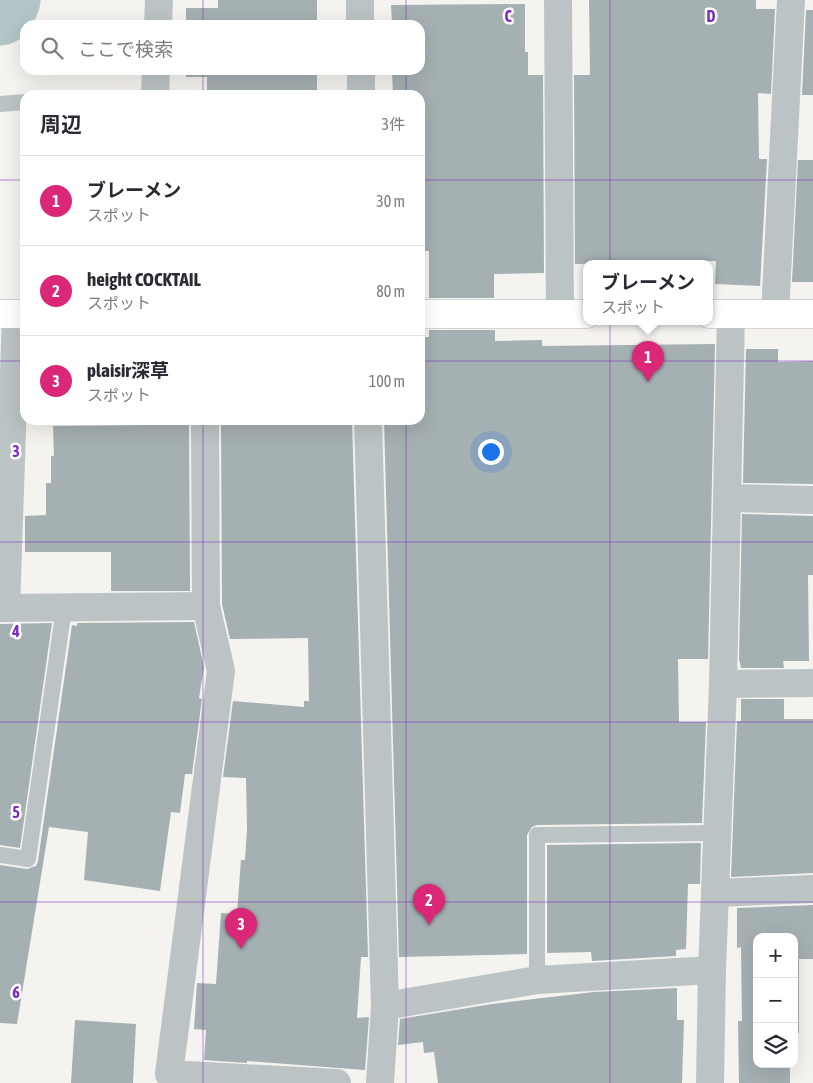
<!DOCTYPE html>
<html lang="ja">
<head>
<meta charset="utf-8">
<style>
	:root { --surface:#fff; --page:#f2f2f3; --text:#2b2b33; --muted:#7c7c81; --line:#e1e1e2; --accent:#db2777 }
	body { margin:0; font-family:"Asap Condensed","Noto Sans JP",sans-serif; background:var(--page); color:var(--text) }
	.controls { position:absolute; right:15px; bottom:15px; display:grid; overflow:hidden; border-radius:10px; box-shadow:0 5px 20px #0002 }
	.controls button { width:45px; height:45px; display:grid; place-items:center; padding:0; border:0; border-bottom:1px solid var(--line); background:var(--surface); color:var(--text); font:25px sans-serif }
	.you { position:absolute; left:490px; top:451px; width:18px; height:18px; margin:-12px; border:4px solid #fff; border-radius:50%; background:#1a73e8; box-shadow:0 0 0 8px #1a73e833 }
	.badge { display:grid; place-items:center; width:32px; height:32px; border-radius:50%; background:var(--accent); color:#fff; font-size:16px; font-weight:700 }
	.pin { position:absolute; translate:-50% -41px; filter:drop-shadow(0 1px 2px #0008) }
	.pin::after { content:''; position:absolute; top:26px; width:18px; height:15px; background:inherit; clip-path:polygon(0 0,100% 0,50% 100%) }
	.popup { position:absolute; left:583px; top:260px; width:130px; height:65px; box-sizing:border-box; display:grid; place-content:center; border-radius:10px; background:var(--surface); filter:drop-shadow(0 1px 4px #0005); font-size:16px; white-space:nowrap; color:var(--muted) }
	.popup b { font-size:19px; color:var(--text) }
	.popup::after { content:''; position:absolute; left:50%; top:100%; margin-left:-10px; border:10px solid transparent; border-top-color:var(--surface) }
	.list { margin:0; padding:0; list-style:none }
	h2 { display:flex; justify-content:space-between; align-items:center; height:65px; margin:0; padding:0 20px; font-size:21px }
	h2 small { font-size:16px; font-weight:400; color:var(--muted) }
	.list li { display:grid; grid-template-columns:32px 1fr auto; gap:15px; align-items:center; box-sizing:border-box; height:90px; padding:0 20px; border-top:1px solid var(--line) }
	.list b { display:block; font-size:19px; white-space:nowrap }
	.list p { margin:0; font-size:16px; white-space:nowrap; color:var(--muted) }
	.list em { font-size:16px; font-style:normal; color:var(--muted) }
	.icon { flex:none; width:28px; height:28px; fill:none; stroke:currentColor; stroke-width:2; stroke-linecap:round; stroke-linejoin:round }
	.map { position:relative; flex:none; width:813px; height:1083px; overflow:hidden }
	.search { position:absolute; background:var(--surface); box-shadow:0 5px 20px #0002; left:20px; top:20px; width:405px; height:55px; display:flex; align-items:center; gap:12px; box-sizing:border-box; padding:0 18px; border-radius:15px; color:var(--muted); font-size:19px }
	.panel { position:absolute; background:var(--surface); box-shadow:0 5px 20px #0002; left:20px; top:90px; width:405px; height:335px; border-radius:15px }
	.map>svg:first-child { display:block }
	.lines { fill:none; stroke-linecap:round; stroke-linejoin:round }
	.river { stroke:#b3c5c6; stroke-width:69 }
	.building { fill:#a5b0b2 }
	.secondary-casing { stroke:#afb7b9; stroke-width:29 }
	.lane { stroke:#bcc3c4; stroke-width:16 }
	.street { stroke:#bcc3c4; stroke-width:28 }
	.secondary { stroke:#fff; stroke-width:28 }
	.grid { fill:none; stroke:#7b2cbf; stroke-width:1; stroke-opacity:0.55 }
	.grid-label { font-size:16px; text-anchor:middle; font-weight:bold; fill:#7b2cbf; stroke:#fff; stroke-width:5; stroke-linejoin:round; paint-order:stroke }
</style>
</head>
<body>
<div class="map">
<svg width="813" height="1083" viewBox="0 0 813 1083">
	<rect width="100%" height="100%" fill="#f4f3ef"/>
	<g class="lines">
		<!-- river -->
		<polyline class="river" points="0,11 6,0"/>
	</g>
	<!-- building -->
	<g class="building">
		<polygon points="218,0 317,0 317,25 186,25 186,8 218,8"/>
		<polygon points="589,0 756,0 756,9 775,9 771,94 758,93 759,159 767,159 760,286 715,284 716,261 575,264 574,75 590,75"/>
		<polygon points="525,4 525,52 528,52 528,75 543,75 544,273 494,274 494,298 429,298 429,251 420,251 420,95 393,95 392,70 420,70 420,25 392,25 391,5"/>
		<polygon points="806,10 813,10 813,95 802,95"/>
		<polygon points="186,70 317,70 317,91 249,91 249,95 207,95 207,77 186,77"/>
		<polygon points="798,160 813,160 813,282 792,282"/>
		<polygon points="429,330 495,330 495,341 542,340 542,346 715,344 708,659 678,659 679,722 706,722 702,823 537,825 532,827 527,835 527,954 399,957 384,420 420,420 420,337 429,337"/>
		<polygon points="746,349 778,349 778,362 813,361 813,484 743,483"/>
		<polygon points="245,420 352,420 368,957 361,957 357,1018 369,1017 365,1070 247,1061 247,1063 204,1060 206,1030 194,1029 197,983 216,984 221,913 237,914 241,860 245,860 247,829 246,778 223,777 233,701 304,707 304,701 309,701 308,638 230,639 222,604 221,425 245,425"/>
		<polygon points="147,425 189,425 190,591 111,591 111,552 25,552 25,516 46,515 46,483 51,483 51,456 54,456 53,426"/>
		<polygon points="742,514 813,516 813,575 808,575 809,661 783,661 784,668 741,668 739,659"/>
		<polygon points="194,622 204,667 199,698 202,699 192,774 185,774 180,813 171,812 160,891 84,880 88,832 49,827 17,1024 0,1023 0,865 27,869 36,866 38,861 72,625 77,626 77,623"/>
		<polygon points="52,623 20,848 0,845 0,624"/>
		<polygon points="741,699 784,699 784,719 813,719 813,873 731,877 737,721 741,721"/>
		<polygon points="701,843 700,884 688,884 686,949 676,950 676,956 592,961 591,952 547,953 547,845"/>
		<polygon points="813,905 813,959 799,959 799,1033 794,1033 794,937 757,937 757,1064 790,1064 790,1083 739,1083 738,1021 742,1021 741,947 737,948 737,908"/>
		<polygon points="677,988 677,1020 684,1020 682,1083 438,1083 434,1052 424,1053 423,1042 398,1045 400,1019 492,1004 594,992"/>
		<polygon points="75,1020 136,1024 133,1083 71,1083"/>
	</g>
	<g class="lines">
		<!-- secondary casing -->
		<g class="secondary-casing">
			<g id="secondary">
				<polyline points="0,314 25,314"/>
				<polyline points="420,314 587,314"/>
				<polyline points="709,314 813,314"/>
			</g>
		</g>
		<!-- lane -->
		<g class="lane">
			<polyline points="0,104 25,102"/>
			<polyline points="0,855 28,859 64,608"/>
			<polyline points="537,980 537,835 717,833"/>
		</g>
		<!-- street -->
		<g class="street">
			<polyline points="360,0 360,25"/>
			<polyline points="558,0 560,314"/>
			<polyline points="158,25 159,0"/>
			<polyline points="361,70 361,95"/>
			<polyline points="155,95 156,70"/>
			<polyline points="775,314 791,0"/>
			<polyline points="205,420 206,606 221,671 169,1074 337,1083"/>
			<polyline points="368,420 385,1006 380,1083"/>
			<polyline points="727,498 813,500"/>
			<polyline points="0,608 206,606"/>
			<polyline points="6,608 16,314"/>
			<polyline points="723,684 813,683"/>
			<polyline points="715,893 813,889"/>
			<polyline points="385,1006 537,980 712,970"/>
			<polyline points="710,1083 712,970 723,684 731,314"/>
		</g>
		<!-- secondary -->
		<use href="#secondary" class="secondary"/>
	</g>
	<!-- grid -->
	<path class="grid" d="M203,0V25M406,0V25M610,0V1083M203,70V95M406,70V95M0,180H25M420,180H813M0,361H25M420,361H813M203,420V1083M406,420V1083M0,542H813M0,722H813M0,902H813"/>
	<g class="grid-label">
		<text x="508" y="22">C</text>
		<text x="711" y="22">D</text>
		<text x="16" y="457">3</text>
		<text x="16" y="637">4</text>
		<text x="16" y="818">5</text>
		<text x="16" y="998">6</text>
	</g>
</svg>
<div class="controls">
<button>+</button>
<button>−</button>
<button><svg class="icon" aria-label="layers" viewBox="0 0 24 24"><path d="M12 4l9 5-9 5-9-5zM3 14l9 5 9-5"/></svg></button>
</div>
<div class="you"></div>
<div class="pin badge" style="left:648px;top:382px">1</div>
<div class="popup"><b>ブレーメン</b>スポット</div>
<div class="pin badge" style="left:429px;top:925px">2</div>
<div class="pin badge" style="left:241px;top:949px">3</div>
<div class="search"><svg class="icon" aria-label="search" viewBox="0 0 24 24"><circle cx="10" cy="10" r="6"/><path d="M15 15l6 6"/></svg>ここで検索</div>
<section class="panel">
<h2>周辺<small>3件</small></h2>
<ul class="list">
<li><span class="badge">1</span><div><b>ブレーメン</b><p>スポット</p></div><em>30 m</em></li>
<li><span class="badge">2</span><div><b>height COCKTAIL</b><p>スポット</p></div><em>80 m</em></li>
<li><span class="badge">3</span><div><b>plaisir深草</b><p>スポット</p></div><em>100 m</em></li>
</ul>
</section>
</div>
</body>
</html>
